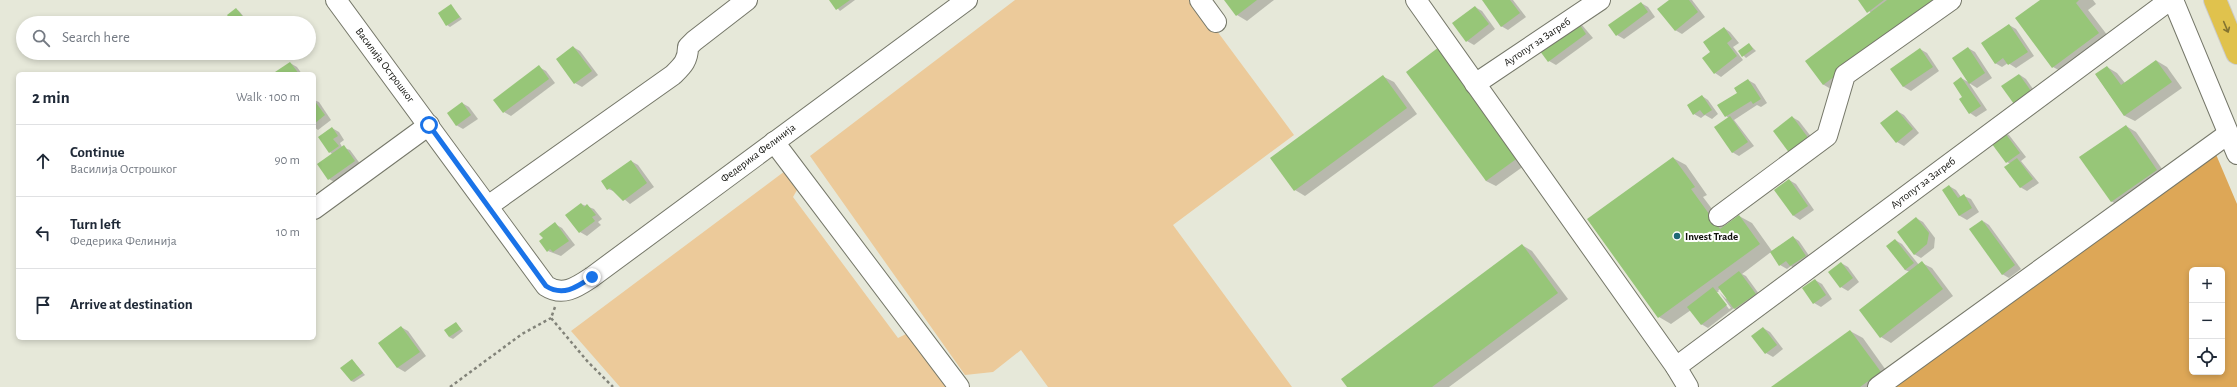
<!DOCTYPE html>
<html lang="en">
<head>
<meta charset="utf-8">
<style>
	:root { --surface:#fff; --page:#f6f6f7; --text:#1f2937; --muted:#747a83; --line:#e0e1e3 }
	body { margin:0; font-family:"Alegreya Sans",sans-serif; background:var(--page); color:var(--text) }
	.controls { position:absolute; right:12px; bottom:12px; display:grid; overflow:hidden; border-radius:6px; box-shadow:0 2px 6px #0003 }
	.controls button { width:36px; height:36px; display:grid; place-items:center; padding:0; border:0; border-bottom:1px solid var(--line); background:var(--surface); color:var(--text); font:20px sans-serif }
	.stop { position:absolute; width:12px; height:12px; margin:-9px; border:3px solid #1a73e8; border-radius:50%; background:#fff }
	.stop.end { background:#1a73e8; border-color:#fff; box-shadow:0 1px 4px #0008 }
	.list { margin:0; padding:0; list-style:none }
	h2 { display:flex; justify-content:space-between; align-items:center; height:52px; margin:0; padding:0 16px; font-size:17px }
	h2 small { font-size:13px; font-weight:400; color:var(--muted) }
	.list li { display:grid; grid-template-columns:26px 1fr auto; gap:12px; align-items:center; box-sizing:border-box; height:72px; padding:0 16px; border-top:1px solid var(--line) }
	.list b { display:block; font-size:15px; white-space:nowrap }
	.list p { margin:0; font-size:13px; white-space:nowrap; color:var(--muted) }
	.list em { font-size:13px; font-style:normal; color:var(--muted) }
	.icon { flex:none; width:22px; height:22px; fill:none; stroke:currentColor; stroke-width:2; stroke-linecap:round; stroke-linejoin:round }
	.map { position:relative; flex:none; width:2237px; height:387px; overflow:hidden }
	.search { position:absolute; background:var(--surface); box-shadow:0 2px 6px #0003; left:16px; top:16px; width:300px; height:44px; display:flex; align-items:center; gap:10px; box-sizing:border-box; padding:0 14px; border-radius:22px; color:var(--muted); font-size:15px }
	.panel { position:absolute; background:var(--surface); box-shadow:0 2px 6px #0003; left:16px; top:72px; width:300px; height:268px; border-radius:6px }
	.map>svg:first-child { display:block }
	.green { fill:#ecca9a }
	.forest { fill:#dda757; fill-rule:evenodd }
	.shadow { fill:#0003; fill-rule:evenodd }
	.building { fill:#97c678 }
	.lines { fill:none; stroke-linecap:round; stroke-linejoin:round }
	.minor-casing { stroke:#757769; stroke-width:22 }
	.highway-casing { stroke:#cbcbca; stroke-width:24 }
	.path { stroke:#828379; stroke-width:2.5; stroke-dasharray:3 3; stroke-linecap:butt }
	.minor { stroke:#fff; stroke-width:20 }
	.highway { stroke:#e0c24d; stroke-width:22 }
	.oneway { stroke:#837330 }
	.route { stroke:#1a73e8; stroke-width:5 }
	.poi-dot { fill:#1f6875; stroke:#fff; stroke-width:1.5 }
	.labels { text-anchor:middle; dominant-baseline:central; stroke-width:4; stroke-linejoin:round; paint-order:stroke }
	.street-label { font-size:11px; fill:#11120d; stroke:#fff }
	.poi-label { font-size:11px; font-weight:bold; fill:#11120d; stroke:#fff; text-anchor:start }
</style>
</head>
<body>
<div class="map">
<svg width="2237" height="387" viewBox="0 0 2237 387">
	<rect width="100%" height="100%" fill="#e6e8d9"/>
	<!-- green -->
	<g class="green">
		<polygon points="1015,0 1194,0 1294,135 1173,225 1292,387 1048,387 1021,350 993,372 965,375 810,156"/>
		<polygon points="785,171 797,190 793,197 898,338 908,333 948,387 620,387 571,331"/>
	</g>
	<!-- forest -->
	<path class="forest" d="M2212,145L2237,204V387H1887ZM2192,270H2222V372H2192Z"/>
	<!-- shadow -->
	<g class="shadow">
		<polygon points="830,0 855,0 840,11"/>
		<polygon points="1225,0 1274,0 1247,21 1237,15"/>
		<polygon points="1484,0 1513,0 1526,17 1508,30 1501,26"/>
		<polygon points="1670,0 1692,0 1705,17 1682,34 1675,30"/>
		<polygon points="1859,0 1960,0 1836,92 1824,85 1806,61 1871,13"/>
		<polygon points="2041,0 2093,0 2096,4 2088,10 2111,40 2066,74 2053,67"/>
		<polygon points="1641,3 1648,7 1655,17 1624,39 1617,35"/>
		<polygon points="451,6 462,19 450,27 447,25"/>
		<polygon points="1475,7 1482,11 1495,29 1474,45 1467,41"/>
		<polygon points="236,9 239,11 249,23 234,23"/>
		<polygon points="1576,21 1582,25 1593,38 1556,65 1549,61 1539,48"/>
		<polygon points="2009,25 2016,29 2034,56 2016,68 2008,63 2002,67 1995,63"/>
		<polygon points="1724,28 1730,32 1739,43 1733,47 1743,60 1721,77 1715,73 1712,52"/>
		<polygon points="1749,44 1756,51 1746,58 1739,51"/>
		<polygon points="573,47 580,51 598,75 582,87 575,83 557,59"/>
		<polygon points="1968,48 1975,52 1992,78 1977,88 1969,83 1987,110 1976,117 1970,113 1963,97 1961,78 1970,83"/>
		<polygon points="1439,49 1528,163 1496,186 1486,181"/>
		<polygon points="1920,49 1927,53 1939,71 1911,91 1904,87 1892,69"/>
		<polygon points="2157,61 2167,67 2182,88 2135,121 2125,116 2096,75 2107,67 2117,73 2125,83"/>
		<polygon points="290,63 297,67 302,74 273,74"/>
		<polygon points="539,67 546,71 555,83 511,116 504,112"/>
		<polygon points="2020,75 2026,79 2033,89 2016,101 2003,86"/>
		<polygon points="1384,77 1394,82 1417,114 1305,196 1295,190 1271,158"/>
		<polygon points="1748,80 1755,84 1767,103 1761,107 1757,105 1734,120 1754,146 1739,156 1732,152 1729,118 1726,116"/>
		<polygon points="1702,96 1708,100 1718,114 1712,119 1705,115 1701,118 1694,114"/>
		<polygon points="314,100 319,102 331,120 318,130 314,127"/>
		<polygon points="462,103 469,107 478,119 463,129 456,125"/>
		<polygon points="1897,111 1904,115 1919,133 1904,146 1897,142"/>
		<polygon points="1792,117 1799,121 1816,143 1774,131"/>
		<polygon points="2126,126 2136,132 2167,176 2121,207 2111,201"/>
		<polygon points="332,128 339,132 344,140 340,143 342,147 350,150 361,165 336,183 329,179 332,154 330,152"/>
		<polygon points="2002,131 2009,135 2026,157 2021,161 2039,183 2027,191 2020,187 2011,164 2007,162"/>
		<path d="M1673,158L1686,165L1707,195L1703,197L1725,226L1739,216L1752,223L1772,251L1793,237L1799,241L1812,260L1797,270L1791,266L1787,269L1780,265L1771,252L1742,274L1746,276L1762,298L1742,313L1734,308L1708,328L1701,324L1691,310L1671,324L1659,317ZM1720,289L1727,298L1726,299L1718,291ZM1716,292H1719L1731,308L1729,309Z"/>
		<polygon points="631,161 638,165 654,187 630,204 616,192 608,189"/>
		<polygon points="1789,180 1796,184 1814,210 1800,220 1794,216"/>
		<polygon points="1949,186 1956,190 1961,197 1964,196 1971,199 1979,212 1967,220 1960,216 1943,190"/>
		<polygon points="581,204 594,209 602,219 598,222 601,225 587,236 580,232"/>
		<polygon points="1916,218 1923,222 1935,238 1934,248 1921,258 1914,254"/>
		<polygon points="1983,221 1989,225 2021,269 2009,278 2002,274"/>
		<polygon points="555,224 562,228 575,245 561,256 548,251"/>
		<polygon points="1895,240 1902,244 1919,265 1922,263 1932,268 1953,296 1891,343 1881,337 1860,310 1910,272 1905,270"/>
		<polygon points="1522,245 1532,251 1568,299 1449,387 1349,387"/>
		<polygon points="1841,263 1848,267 1859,282 1848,291 1841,287"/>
		<polygon points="1815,280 1822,284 1832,299 1821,307 1814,303"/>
		<polygon points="456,323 463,331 453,339 449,337"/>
		<polygon points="401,327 408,331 426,356 405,372 398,368 380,343"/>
		<polygon points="1763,328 1770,332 1783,349 1773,357 1766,353"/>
		<polygon points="1850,331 1863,338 1893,380 1883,387 1773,387"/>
		<polygon points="352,360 365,375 354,382 351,381"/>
	</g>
	<!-- building -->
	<g class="building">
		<polygon points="829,0 850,0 836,10"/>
		<polygon points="1224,0 1257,0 1236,16"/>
		<polygon points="1482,0 1510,0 1520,13 1501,27"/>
		<polygon points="1669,0 1689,0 1698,12 1675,31 1657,9"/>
		<polygon points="1858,0 1884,0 1867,13"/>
		<polygon points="1887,0 1938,0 1823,85 1805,61"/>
		<polygon points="2040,0 2079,0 2076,3 2099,33 2052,68 2015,18"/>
		<polygon points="1641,2 1648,12 1616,36 1608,25"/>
		<polygon points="451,4 460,17 446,26 438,13"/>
		<polygon points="1475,6 1489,24 1466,42 1452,23"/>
		<polygon points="236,8 247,22 245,23 233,23 227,15"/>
		<polygon points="1576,19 1586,34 1548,62 1537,47"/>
		<polygon points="2009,24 2028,52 2008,65 2003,58 1995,64 1981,43"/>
		<polygon points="1724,27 1732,39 1727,43 1737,56 1714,74 1702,58 1710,52 1703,42"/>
		<polygon points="1749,43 1753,49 1742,57 1738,51"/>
		<polygon points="573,46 592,71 574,84 556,59"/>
		<polygon points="1439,47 1519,157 1486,181 1406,72"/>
		<polygon points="1968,47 1985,73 1969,84 1952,58"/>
		<polygon points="1920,48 1933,67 1903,87 1890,69"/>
		<polygon points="2156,60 2172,82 2124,116 2095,74 2107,66 2121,85"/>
		<polygon points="290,62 299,74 272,74"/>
		<polygon points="539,65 549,79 503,113 493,100"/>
		<polygon points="2019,74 2031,91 2014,104 2001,86"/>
		<polygon points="1383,75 1407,108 1294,191 1270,158"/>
		<polygon points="1961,77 1981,106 1969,114 1959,99 1962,97 1953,83"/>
		<polygon points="1748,79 1761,99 1753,104 1751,101 1725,117 1717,105 1737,93 1734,88"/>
		<polygon points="1702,95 1712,110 1704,115 1700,110 1693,115 1687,105"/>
		<polygon points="314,100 325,115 314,124"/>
		<polygon points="462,102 471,115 456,126 447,113"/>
		<polygon points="1897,110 1913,129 1896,143 1880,123"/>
		<polygon points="1730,116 1748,142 1732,153 1714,127"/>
		<polygon points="1792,116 1809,139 1790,154 1773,131"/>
		<polygon points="2126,125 2157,170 2111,202 2079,157"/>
		<polygon points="332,127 338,136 333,139 339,146 329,153 318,137"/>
		<polygon points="2002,129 2020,153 2006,163 1989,140"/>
		<polygon points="344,145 355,161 328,180 317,164"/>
		<polygon points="1673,157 1695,187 1691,189 1720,229 1739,215 1760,244 1658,318 1587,219"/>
		<polygon points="2017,158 2033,179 2020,188 2004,167"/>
		<polygon points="631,160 647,183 623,201 610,188 607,190 601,181"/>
		<polygon points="1789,179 1808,206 1793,216 1774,190"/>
		<polygon points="1949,185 1958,198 1964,194 1972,208 1959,216 1942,190"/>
		<polygon points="581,203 584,207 587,204 596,215 592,217 595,221 579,233 565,215"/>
		<polygon points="1916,217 1929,233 1927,244 1914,255 1897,232"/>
		<polygon points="1982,220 2015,265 2002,275 1969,229"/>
		<polygon points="555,222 569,241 553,252 550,249 547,252 539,241 543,238 539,234"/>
		<polygon points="1793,236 1806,256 1790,266 1786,261 1779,266 1770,252"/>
		<polygon points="1895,239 1914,263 1905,270 1886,246"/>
		<polygon points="1522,244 1558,293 1432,387 1347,387 1341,379"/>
		<polygon points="1922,261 1943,289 1880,338 1859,310"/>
		<polygon points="1841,262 1853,278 1840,288 1828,272"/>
		<polygon points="1739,271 1756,294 1734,309 1718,287"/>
		<polygon points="1815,279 1826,295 1813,304 1802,288"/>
		<polygon points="1713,287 1727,305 1701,325 1687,307"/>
		<polygon points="456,322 461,329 449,337 444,330"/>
		<polygon points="401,326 420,352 397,368 378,343"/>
		<polygon points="1763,327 1777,345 1765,354 1751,336"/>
		<polygon points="1850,330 1881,372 1860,387 1771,387"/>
		<polygon points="352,359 363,373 351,381 340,368"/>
	</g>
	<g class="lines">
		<!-- minor casing -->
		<g class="minor-casing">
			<g id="minor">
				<path d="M336,0L546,286C563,297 577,287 592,277L967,0"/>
				<polyline points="1200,0 1216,22"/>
				<polyline points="1416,0 1676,367 1688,387"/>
				<polyline points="2173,0 2237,154"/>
				<polyline points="1475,84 1600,0"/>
				<polyline points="774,142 959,387"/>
				<path d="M488,206L673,75C682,66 688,61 688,47L694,41L747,0"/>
				<polyline points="314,209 429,125"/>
				<polyline points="1719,216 1827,136 1845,75 1951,0"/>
				<polyline points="1676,367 2170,0"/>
				<polyline points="1878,387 2228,134"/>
			</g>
		</g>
		<!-- highway casing -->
		<g class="highway-casing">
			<polyline id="highway" points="2215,0 2237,53"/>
		</g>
		<!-- path -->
		<g class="path">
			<polyline points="555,307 551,318 588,362 613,387"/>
			<polyline points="450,387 522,334 551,318"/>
		</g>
		<!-- minor -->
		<use href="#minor" class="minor"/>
		<!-- highway -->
		<use href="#highway" class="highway"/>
	</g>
	<!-- one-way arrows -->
	<defs><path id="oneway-shaft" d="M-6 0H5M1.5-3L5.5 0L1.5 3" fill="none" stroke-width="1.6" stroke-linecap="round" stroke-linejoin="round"/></defs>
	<use class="oneway" href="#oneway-shaft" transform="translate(2226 27) rotate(67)"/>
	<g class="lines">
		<!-- route -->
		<path class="route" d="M429,125L546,286C563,297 577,287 592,277"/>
	</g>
	<!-- markers -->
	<circle class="poi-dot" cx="1677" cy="236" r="4"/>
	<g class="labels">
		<!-- street labels -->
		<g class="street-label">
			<text transform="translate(1537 42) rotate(-34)">Аутопут за Загреб</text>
			<text transform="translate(385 65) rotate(53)">Василија Острошког</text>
			<text transform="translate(758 153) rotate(-37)">Федерика Фелинија</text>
			<text transform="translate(1923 183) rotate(-37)">Аутопут за Загреб</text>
		</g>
		<!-- poi labels -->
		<g class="poi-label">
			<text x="1685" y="236">Invest Trade</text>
		</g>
	</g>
</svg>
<div class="controls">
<button>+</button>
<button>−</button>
<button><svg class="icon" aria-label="locate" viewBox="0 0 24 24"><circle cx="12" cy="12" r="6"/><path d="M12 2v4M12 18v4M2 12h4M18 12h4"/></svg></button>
</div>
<div class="stop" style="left:429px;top:125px"></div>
<div class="stop end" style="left:592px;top:277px"></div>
<div class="search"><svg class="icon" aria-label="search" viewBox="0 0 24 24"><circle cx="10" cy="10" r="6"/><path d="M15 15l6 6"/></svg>Search here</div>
<section class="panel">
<h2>2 min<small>Walk · 100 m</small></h2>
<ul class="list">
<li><svg class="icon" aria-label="ahead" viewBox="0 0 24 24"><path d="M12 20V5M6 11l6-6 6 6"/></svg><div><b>Continue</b><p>Василија Острошког</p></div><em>90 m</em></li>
<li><svg class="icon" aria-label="left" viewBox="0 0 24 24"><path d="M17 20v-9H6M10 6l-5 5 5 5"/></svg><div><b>Turn left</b><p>Федерика Фелинија</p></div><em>10 m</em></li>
<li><svg class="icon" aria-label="arrive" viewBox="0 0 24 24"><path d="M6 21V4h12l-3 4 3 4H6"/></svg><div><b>Arrive at destination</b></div></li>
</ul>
</section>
</div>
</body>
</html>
